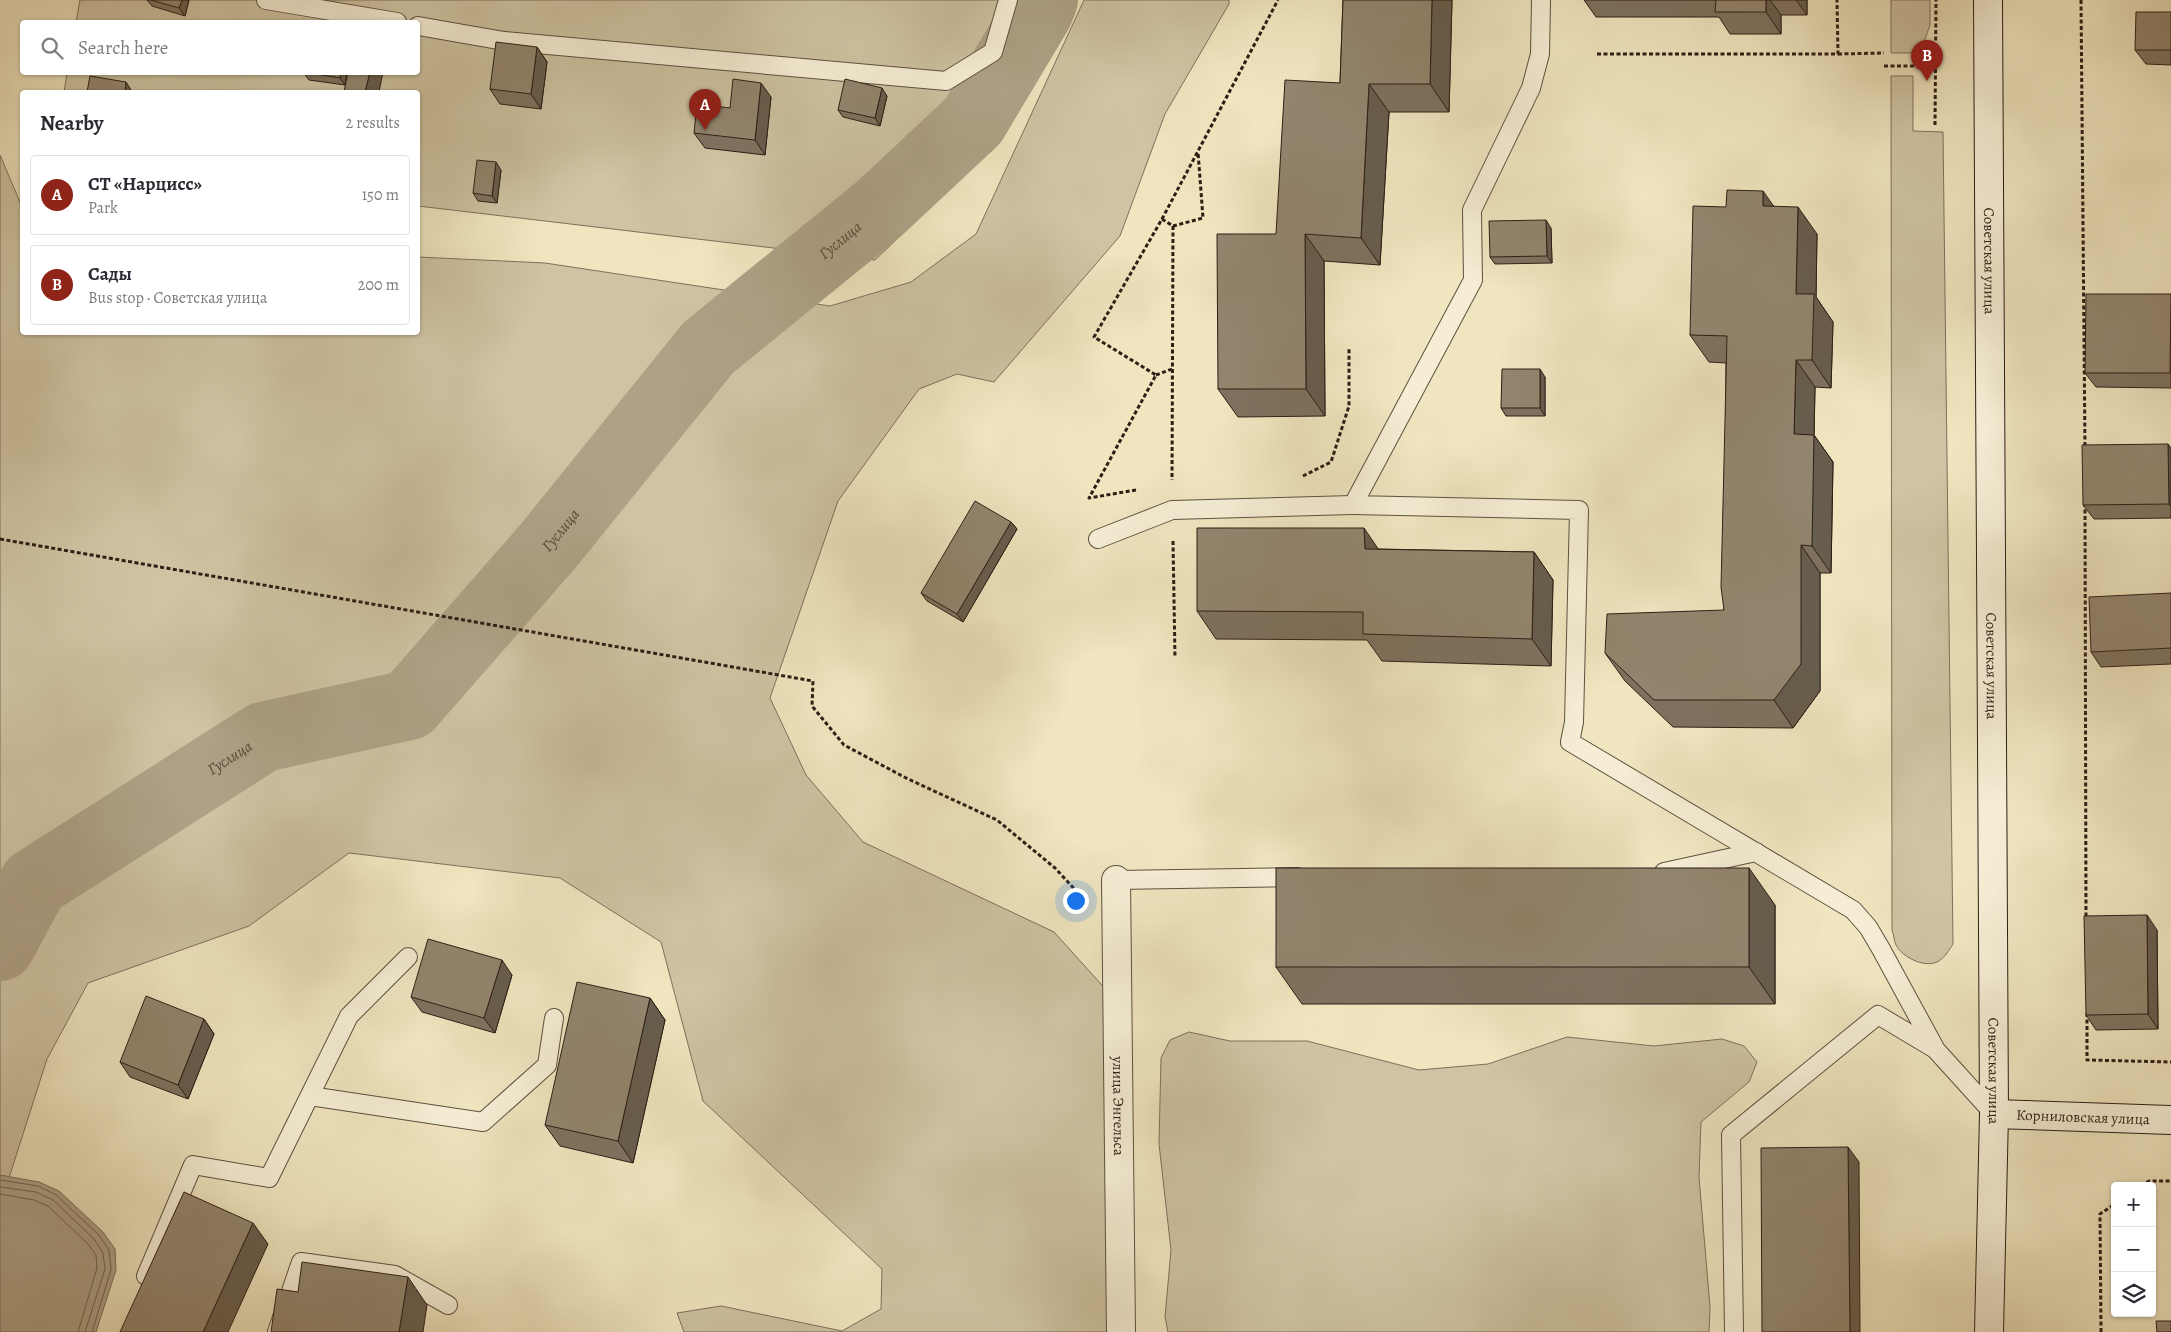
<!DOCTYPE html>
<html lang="en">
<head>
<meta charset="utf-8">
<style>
	:root { --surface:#fff; --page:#f7f7f7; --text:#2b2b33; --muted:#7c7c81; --line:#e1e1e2; --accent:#8f2418 }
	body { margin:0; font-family:Alegreya,serif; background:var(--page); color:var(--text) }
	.controls { position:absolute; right:15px; bottom:15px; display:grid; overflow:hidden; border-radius:5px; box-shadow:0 1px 4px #0004 }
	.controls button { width:45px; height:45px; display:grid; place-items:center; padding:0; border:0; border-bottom:1px solid var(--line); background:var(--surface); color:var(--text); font:25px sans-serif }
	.you { position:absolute; left:1075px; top:900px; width:18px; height:18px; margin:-12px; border:4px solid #fff; border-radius:50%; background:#1a73e8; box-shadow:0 0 0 8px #1a73e833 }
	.badge { display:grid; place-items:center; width:32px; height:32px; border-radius:50%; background:var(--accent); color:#fff; font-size:16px; font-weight:700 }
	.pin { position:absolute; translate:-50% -41px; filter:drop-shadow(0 1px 2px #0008) }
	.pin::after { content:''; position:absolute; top:26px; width:18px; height:15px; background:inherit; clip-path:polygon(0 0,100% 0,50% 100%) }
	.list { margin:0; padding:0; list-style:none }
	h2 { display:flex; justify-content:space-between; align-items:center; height:65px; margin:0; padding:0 20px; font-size:21px }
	h2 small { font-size:16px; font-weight:400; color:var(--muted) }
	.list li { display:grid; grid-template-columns:32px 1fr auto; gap:15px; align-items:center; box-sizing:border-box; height:80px; margin:0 10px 10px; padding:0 10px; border:1px solid var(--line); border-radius:5px }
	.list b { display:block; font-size:19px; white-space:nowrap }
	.list p { margin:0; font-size:16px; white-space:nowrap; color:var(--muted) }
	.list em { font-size:16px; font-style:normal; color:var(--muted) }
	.icon { flex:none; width:28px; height:28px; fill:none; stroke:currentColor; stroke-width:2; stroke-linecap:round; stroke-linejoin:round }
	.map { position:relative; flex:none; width:2171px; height:1332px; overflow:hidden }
	.search { position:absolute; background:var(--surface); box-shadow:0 1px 4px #0004; left:20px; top:20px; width:400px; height:55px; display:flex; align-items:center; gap:12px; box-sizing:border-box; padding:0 18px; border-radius:5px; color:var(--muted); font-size:19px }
	.panel { position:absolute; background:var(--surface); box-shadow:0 1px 4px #0004; left:20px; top:90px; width:400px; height:245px; border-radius:5px }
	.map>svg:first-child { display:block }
	.green { fill:#cec3a2; stroke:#7e705c }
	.water { fill:#ada186; stroke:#7a6d59 }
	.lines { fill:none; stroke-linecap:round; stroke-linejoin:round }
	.shore { stroke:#6d604e; stroke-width:1 }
	.river { stroke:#ada186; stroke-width:70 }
	.lane-casing { stroke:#5e5040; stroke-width:20 }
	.street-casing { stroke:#5e5040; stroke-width:30 }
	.secondary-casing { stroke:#2d1e16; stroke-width:30 }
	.path { stroke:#2d1e16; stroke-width:3; stroke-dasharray:4 2.5; stroke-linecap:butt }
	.lane { stroke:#f5eed5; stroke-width:18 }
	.street { stroke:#f5eed5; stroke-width:28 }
	.secondary { stroke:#f5eed5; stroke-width:28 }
	.wall { fill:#7e725f; stroke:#2d1e16 }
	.shaded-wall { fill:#665d4d; stroke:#2d1e16 }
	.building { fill:#92856e; stroke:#2d1e16 }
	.labels { text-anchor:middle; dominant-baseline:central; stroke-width:4; stroke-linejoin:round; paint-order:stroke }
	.street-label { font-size:15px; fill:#2d1e16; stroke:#f5eed5 }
	.water-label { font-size:16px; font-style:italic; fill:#5a4c3d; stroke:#f5eed5 }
</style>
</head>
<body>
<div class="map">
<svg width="2171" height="1332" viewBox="0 0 2171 1332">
	<rect width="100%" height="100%" fill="#efe5bf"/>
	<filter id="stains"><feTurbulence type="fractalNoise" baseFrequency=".004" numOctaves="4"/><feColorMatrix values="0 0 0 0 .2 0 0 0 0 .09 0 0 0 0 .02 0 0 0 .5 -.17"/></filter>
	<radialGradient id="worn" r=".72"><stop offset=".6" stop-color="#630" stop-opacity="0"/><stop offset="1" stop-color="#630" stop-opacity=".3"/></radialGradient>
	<!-- green -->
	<g class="green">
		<polygon points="80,0 1069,0 971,168 875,260 418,206 418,92 64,92 67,73 418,72 418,22 76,22"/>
		<polygon points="1084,0 1229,0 1229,4 1165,114 1120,236 994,382 957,374 919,389 838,501 770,698 806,775 863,842 1054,932 1110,994 1120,1332 684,1332 677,1313 721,1306 842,1331 881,1309 882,1269 703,1101 661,942 560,878 349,853 249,926 88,983 47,1059 0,1206 0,155 22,207 22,332 418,332 418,257 545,263 830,306 911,282 976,234"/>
		<polygon points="1891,0 1930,0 1930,25 1920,53 1891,53"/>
		<path d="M1891,76H1913V131L1943,132L1953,944C1949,950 1944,959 1937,962C1924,968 1902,957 1896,945C1894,941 1894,935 1892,930Z"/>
		<polygon points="1189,1032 1230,1041 1307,1041 1419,1070 1488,1064 1567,1037 1654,1046 1722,1039 1744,1046 1757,1062 1749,1082 1701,1122 1699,1177 1710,1307 1709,1332 1168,1332 1165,1317 1171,1250 1159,1144 1161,1058 1170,1040"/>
	</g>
	<!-- water -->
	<polygon class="water" points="0,1175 39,1182 59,1191 103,1232 115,1249 116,1270 96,1332 0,1332"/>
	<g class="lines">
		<!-- shore -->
		<g class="shore">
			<polyline points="0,1180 38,1186 56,1195 99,1235 109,1250 111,1270 92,1332"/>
			<polyline points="0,1187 36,1192 53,1200 94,1239 103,1253 105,1269 85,1332"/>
			<polyline points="0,1194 34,1200 48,1206 88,1244 96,1255 97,1268 78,1332"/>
		</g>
		<!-- river -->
		<path class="river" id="s1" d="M0,946L34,883L263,737L409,705L549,545L708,348L879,209L973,121L1038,12L1043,0"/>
		<!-- lane casing -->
		<g class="lane-casing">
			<g id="lane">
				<polyline points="266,0 397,22"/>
				<polyline points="1541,0 1540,54 1531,88 1472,210 1473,280 1353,505 1579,510 1574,722 1570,742 1853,910 1868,927 1881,949 1936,1050 1994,1114"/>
				<polyline points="418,26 504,41 946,81 993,52 1008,0"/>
				<polyline points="1098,539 1172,510 1353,505"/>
				<polyline points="1664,872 1756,852"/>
				<polyline points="1116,880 1298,877"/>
				<polyline points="310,1096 483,1122 547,1065 554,1018"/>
				<polyline points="146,1276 193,1165 269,1178 349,1016 408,957"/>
				<polyline points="277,1332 301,1262 395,1275 448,1305"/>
				<polyline points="1734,1332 1731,1135 1878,1015 1935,1049"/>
			</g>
		</g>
		<!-- street casing -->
		<g class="street-casing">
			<g id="street">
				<path id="s2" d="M1116,880L1121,1332"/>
			</g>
		</g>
		<!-- secondary casing -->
		<g class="secondary-casing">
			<g id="secondary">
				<path id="s3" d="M1988,0L1994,1114L1989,1332"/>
				<path id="s4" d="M1994,1114L2171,1120"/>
			</g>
		</g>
		<!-- path -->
		<g class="path">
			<polyline points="2081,0 2085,449"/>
			<polyline points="1597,54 1838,54 1837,0"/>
			<polyline points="1838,54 1884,53"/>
			<polyline points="1884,66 1936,66"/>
			<polyline points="1935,125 1936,0"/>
			<polyline points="1162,219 1173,226 1172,480"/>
			<polyline points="1173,226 1203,218 1198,152"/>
			<polyline points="1156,375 1172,369"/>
			<polyline points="1303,476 1331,462 1349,406 1349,348"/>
			<polyline points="1136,490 1089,498 1156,375 1094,337 1162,219 1278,0"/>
			<polyline points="2085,503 2086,919"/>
			<polyline points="0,539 813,681 812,706 844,745 908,779 997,820 1055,868 1081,896"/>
			<polyline points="1173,541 1175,658"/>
			<polyline points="2087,1013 2087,1060 2171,1062"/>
			<polyline points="2141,1186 2149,1181 2171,1181"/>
			<polyline points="2101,1332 2100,1214 2115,1204"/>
		</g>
		<!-- lane -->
		<use href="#lane" class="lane"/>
		<!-- street -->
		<use href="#street" class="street"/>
		<!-- secondary -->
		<use href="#secondary" class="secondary"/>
	</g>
	<!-- wall -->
	<g class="wall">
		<polygon points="147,0 189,0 185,16 152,6"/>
		<polygon points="1343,0 1452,0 1449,112 1389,112 1380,265 1324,261 1325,416 1238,417 1218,389 1276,234 1340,83"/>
		<polygon points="1584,0 1807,0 1807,15 1781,15 1781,34 1730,34 1719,17 1596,17"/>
		<polygon points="2171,12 2171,65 2146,64 2135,50"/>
		<polygon points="537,47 547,62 541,109 500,104 490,89"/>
		<polygon points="347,72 345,85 309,80 304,73"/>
		<polygon points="887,96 880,126 843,117 838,110"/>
		<polygon points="771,97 765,155 705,148 694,133 730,108"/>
		<polygon points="501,170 497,203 478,201 473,193"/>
		<polygon points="1774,206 1817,234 1816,297 1833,322 1831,388 1815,387 1814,435 1833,462 1831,573 1820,573 1820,691 1793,728 1673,727 1625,681 1605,653 1724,610 1726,363 1709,362 1690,335 1726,207"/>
		<polygon points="1551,228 1552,263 1495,264 1490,257"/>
		<polygon points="2171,294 2171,388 2096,387 2085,373"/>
		<polygon points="1545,377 1545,416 1506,416 1501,408"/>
		<polygon points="2171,448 2171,518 2094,519 2083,505"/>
		<polygon points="1011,522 1017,529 963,622 927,601 921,593"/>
		<polygon points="1378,549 1534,552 1553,580 1551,666 1382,661 1367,640 1216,639 1197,611"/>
		<polygon points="2171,593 2171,664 2101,667 2091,652"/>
		<polygon points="1775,905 1775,1004 1302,1004 1276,967"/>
		<polygon points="2157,930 2158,1029 2096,1030 2086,1015"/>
		<polygon points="512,975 495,1033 422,1012 411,997"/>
		<polygon points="650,998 665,1020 633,1163 560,1146 545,1125"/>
		<polygon points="204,1019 214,1034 188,1099 130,1077 120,1062"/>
	</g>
	<!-- shaded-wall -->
	<g class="shaded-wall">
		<polygon points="182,0 189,0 185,16 179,8"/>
		<polygon points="1432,0 1452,0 1449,112 1430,84"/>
		<polygon points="1766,0 1770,0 1781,15 1781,34 1766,12"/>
		<polygon points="1796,0 1807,0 1807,15"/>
		<polygon points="537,47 547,62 541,109 531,94"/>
		<polygon points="341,72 347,72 345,85 340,78"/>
		<polygon points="370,72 383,72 379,92 365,92"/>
		<polygon points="126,82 131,90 131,92 125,92"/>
		<polygon points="761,83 771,97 765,155 755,140"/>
		<polygon points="1369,84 1389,112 1380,265 1361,238"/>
		<polygon points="882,88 887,96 880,126 875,118"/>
		<polygon points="496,162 501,170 497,203 492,196"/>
		<polygon points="1763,191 1782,218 1763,206"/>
		<polygon points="1798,207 1817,234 1816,297 1833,322 1831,388 1812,360 1796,294"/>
		<polygon points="1546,220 1551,228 1552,263 1547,256"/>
		<polygon points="1305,234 1324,261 1325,416 1306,389"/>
		<polygon points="1796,360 1815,387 1814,435 1833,462 1831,573 1812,546 1794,434"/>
		<polygon points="1540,369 1545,377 1545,416 1540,408"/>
		<polygon points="2168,444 2171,448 2171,507 2169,504"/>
		<polygon points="1011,522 1017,529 963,622 957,614"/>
		<polygon points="1364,528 1383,556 1365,549"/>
		<polygon points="1801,545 1820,573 1820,691 1793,728 1774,700"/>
		<polygon points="1534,552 1553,580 1551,666 1532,639"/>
		<polygon points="1749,868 1775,905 1775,1004 1749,967"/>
		<polygon points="2147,915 2157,930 2158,1029 2148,1014"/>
		<polygon points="502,960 512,975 495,1033 484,1018"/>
		<polygon points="650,998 665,1020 633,1163 618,1141"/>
		<polygon points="204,1019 214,1034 188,1099 178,1085"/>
		<polygon points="1848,1147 1859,1162 1860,1332 1850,1332"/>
		<polygon points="253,1223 268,1244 228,1332 203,1332"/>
		<polygon points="408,1277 427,1305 423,1332 399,1332"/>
	</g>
	<!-- building -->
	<g class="building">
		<polygon points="151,0 182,0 179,8"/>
		<polygon points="1343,0 1432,0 1430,84 1369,84 1361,238 1305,234 1306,389 1218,389 1217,234 1276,234 1285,80 1340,83"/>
		<polygon points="1716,0 1766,0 1766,12 1715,12"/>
		<polygon points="2136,12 2171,12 2171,50 2135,50"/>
		<polygon points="359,21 368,22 359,22"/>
		<polygon points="496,42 537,47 531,94 490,89"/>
		<polygon points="304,72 341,72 340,78"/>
		<polygon points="348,72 370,72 365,92 344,92"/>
		<polygon points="90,76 126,82 125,92 87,92"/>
		<polygon points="733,79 761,83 755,140 694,133 697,104 730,108"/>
		<polygon points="845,79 882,88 875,118 838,110"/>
		<polygon points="477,160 496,162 492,196 473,193"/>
		<polygon points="1727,190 1763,191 1763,206 1798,207 1796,294 1814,294 1812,360 1796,360 1794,434 1814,435 1812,546 1801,545 1801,664 1774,700 1654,700 1605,653 1607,614 1724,610 1721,587 1727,336 1690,335 1693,206 1726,207"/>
		<polygon points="1546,220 1547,256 1490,257 1489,221"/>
		<polygon points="2086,294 2171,294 2170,373 2085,373"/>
		<polygon points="1502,369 1540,369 1540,408 1501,408"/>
		<polygon points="2168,444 2169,504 2083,505 2082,445"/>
		<polygon points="975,501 1011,522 957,614 921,593"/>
		<polygon points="1197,528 1364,528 1365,549 1534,552 1532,639 1363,634 1363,612 1197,611"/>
		<polygon points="2171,593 2171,648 2091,652 2089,597"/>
		<rect x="1276" y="868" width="473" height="99"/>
		<polygon points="2147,915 2148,1014 2086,1015 2084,916"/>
		<polygon points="428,939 502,960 484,1018 411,997"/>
		<polygon points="577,982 650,998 618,1141 545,1125"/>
		<polygon points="146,996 204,1019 178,1085 120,1062"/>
		<polygon points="1848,1147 1850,1332 1762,1332 1761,1148"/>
		<polygon points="184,1192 253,1223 203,1332 120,1332"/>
		<polygon points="302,1262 408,1277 399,1332 271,1332 277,1289 298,1292"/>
		<polygon points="2156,1321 2171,1321 2171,1332 2157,1332"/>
	</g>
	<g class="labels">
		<!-- street labels -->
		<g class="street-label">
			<text stroke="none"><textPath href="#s3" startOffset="261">Советская улица</textPath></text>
			<text stroke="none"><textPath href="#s3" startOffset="666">Советская улица</textPath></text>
			<text stroke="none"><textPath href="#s3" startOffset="1071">Советская улица</textPath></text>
			<text stroke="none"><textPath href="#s2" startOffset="226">улица Энгельса</textPath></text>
			<text stroke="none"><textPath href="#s4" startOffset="89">Корниловская улица</textPath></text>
		</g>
		<!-- water labels -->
		<g class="water-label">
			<text stroke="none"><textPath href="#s1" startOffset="1129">Гуслица</textPath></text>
			<text stroke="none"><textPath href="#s1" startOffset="724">Гуслица</textPath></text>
			<text stroke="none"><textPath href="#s1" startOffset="304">Гуслица</textPath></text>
		</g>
	</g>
	<rect width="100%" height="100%" filter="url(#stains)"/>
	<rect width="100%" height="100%" fill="url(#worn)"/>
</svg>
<div class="controls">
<button>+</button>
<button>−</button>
<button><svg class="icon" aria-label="layers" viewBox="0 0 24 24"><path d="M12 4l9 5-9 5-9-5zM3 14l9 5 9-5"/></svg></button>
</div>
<div class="you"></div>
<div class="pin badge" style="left:705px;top:130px">A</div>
<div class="pin badge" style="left:1927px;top:81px">B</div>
<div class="search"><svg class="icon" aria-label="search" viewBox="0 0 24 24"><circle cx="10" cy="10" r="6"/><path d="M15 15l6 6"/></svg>Search here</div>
<section class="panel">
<h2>Nearby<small>2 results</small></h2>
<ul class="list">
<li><span class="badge">A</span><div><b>СТ «Нарцисс»</b><p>Park</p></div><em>150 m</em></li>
<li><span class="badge">B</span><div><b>Сады</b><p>Bus stop · Советская улица</p></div><em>200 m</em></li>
</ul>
</section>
</div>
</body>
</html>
